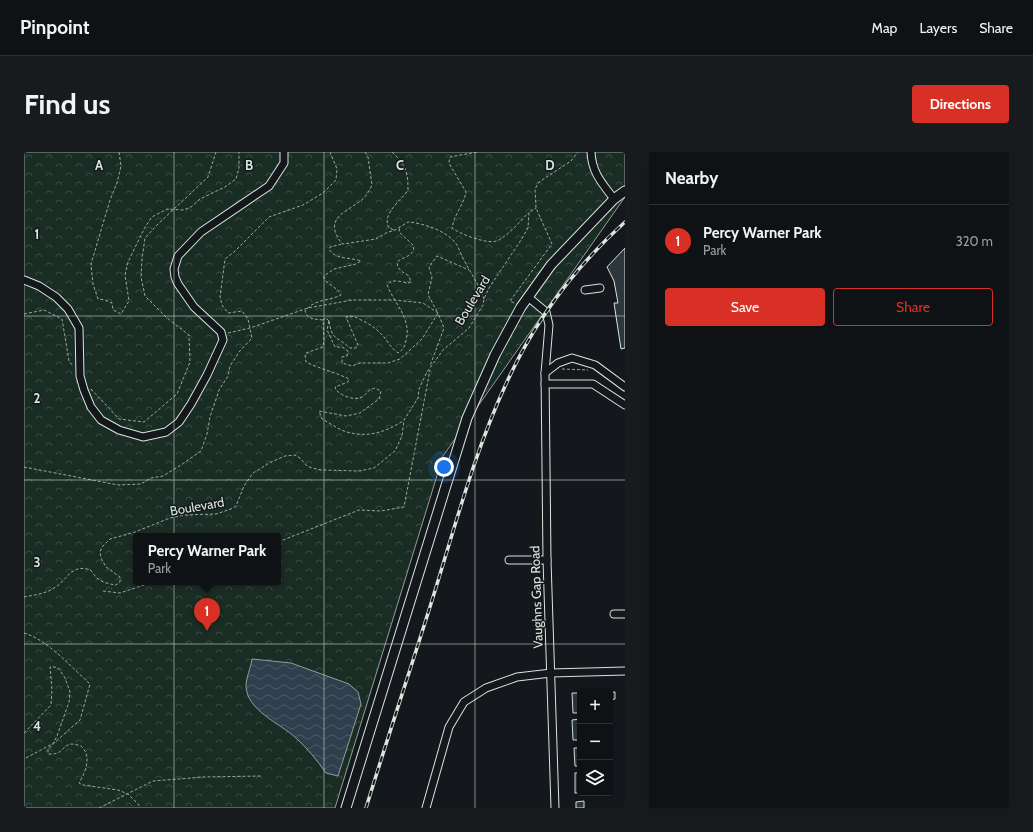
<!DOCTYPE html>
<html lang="en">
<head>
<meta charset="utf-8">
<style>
	:root { --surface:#0f1215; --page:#181b1e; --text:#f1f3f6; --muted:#9b9ea0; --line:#2f3234; --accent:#d93025 }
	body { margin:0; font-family:Cabin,sans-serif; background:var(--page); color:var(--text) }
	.controls { position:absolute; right:12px; bottom:12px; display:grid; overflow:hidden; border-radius:4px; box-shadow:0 4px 16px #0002 }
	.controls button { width:36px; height:36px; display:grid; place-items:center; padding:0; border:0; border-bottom:1px solid var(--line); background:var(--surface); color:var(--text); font:20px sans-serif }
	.you { position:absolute; left:420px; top:315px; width:14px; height:14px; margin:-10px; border:3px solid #fff; border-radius:50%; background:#1a73e8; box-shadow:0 0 0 6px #1a73e833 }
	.badge { display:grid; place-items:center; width:26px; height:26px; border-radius:50%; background:var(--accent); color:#fff; font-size:13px; font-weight:700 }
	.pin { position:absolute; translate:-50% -33px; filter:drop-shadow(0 1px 2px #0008) }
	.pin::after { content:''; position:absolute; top:21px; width:14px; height:12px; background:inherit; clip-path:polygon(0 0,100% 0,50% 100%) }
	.popup { position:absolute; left:109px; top:381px; width:148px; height:52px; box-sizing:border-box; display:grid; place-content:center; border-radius:4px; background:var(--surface); filter:drop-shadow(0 1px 3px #0005); font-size:13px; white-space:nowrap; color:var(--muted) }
	.popup b { font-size:15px; color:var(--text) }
	.popup::after { content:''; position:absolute; left:50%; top:100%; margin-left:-8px; border:8px solid transparent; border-top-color:var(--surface) }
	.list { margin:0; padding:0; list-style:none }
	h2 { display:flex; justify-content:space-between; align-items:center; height:52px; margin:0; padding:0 16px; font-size:17px }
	h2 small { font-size:13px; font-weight:400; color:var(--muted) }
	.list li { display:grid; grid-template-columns:26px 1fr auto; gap:12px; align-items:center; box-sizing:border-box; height:72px; padding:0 16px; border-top:1px solid var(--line) }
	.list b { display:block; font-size:15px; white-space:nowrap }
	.list p { margin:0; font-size:13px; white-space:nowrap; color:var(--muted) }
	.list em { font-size:13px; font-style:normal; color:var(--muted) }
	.actions { display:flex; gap:8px; padding:12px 16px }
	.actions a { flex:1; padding:9px 0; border:1px solid var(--accent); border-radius:4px; text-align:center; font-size:14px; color:var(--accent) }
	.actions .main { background:var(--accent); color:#fff }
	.icon { flex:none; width:22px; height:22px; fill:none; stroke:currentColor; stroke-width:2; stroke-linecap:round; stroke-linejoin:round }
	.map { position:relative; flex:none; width:601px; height:656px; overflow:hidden; border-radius:4px }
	header { display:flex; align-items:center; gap:24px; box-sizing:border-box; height:56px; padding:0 20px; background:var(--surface); border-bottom:1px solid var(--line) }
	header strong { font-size:19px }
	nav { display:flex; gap:22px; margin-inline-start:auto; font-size:14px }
	.intro { display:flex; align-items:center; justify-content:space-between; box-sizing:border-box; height:96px; padding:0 24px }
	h1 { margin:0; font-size:28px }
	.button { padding:10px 18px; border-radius:4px; background:var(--accent); color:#fff; font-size:14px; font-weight:700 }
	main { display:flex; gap:24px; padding:0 24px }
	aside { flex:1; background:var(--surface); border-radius:4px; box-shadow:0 4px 16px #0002 }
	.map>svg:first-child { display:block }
	.forest { fill:url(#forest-crowns); stroke:#939e99; fill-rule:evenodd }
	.water { fill:url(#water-waves); stroke:#939e99 }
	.building { fill:#2c363c; stroke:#d8e6dc }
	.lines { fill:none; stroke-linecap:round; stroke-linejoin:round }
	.minor-casing { stroke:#d8e6dc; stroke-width:9 }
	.major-casing { stroke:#d8e6dc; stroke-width:11 }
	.path { stroke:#9da8a2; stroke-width:1; stroke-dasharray:3 2; stroke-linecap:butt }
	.minor { stroke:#14181c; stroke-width:7 }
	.major { stroke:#14181c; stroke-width:9 }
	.rail-casing { stroke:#d8e6dc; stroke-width:3.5 }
	.rail { stroke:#14181c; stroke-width:2; stroke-dasharray:6; stroke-linecap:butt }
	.grid { fill:none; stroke:#d8e6dc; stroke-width:1; stroke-opacity:0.55 }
	.labels { text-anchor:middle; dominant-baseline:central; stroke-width:3; stroke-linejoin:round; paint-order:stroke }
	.street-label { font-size:13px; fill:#d8e6dc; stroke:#14181c }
	.grid-label { font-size:13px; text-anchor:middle; font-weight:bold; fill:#d8e6dc; stroke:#14181c; stroke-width:3; stroke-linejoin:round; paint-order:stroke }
</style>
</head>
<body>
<header>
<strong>Pinpoint</strong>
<nav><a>Map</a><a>Layers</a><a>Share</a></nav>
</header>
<div class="intro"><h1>Find us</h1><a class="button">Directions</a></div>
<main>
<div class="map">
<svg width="601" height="656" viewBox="0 0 601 656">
	<defs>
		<pattern id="forest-crowns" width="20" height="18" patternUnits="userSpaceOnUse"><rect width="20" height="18" fill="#1a2d24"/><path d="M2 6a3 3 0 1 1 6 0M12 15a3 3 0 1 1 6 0" fill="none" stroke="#3b4b43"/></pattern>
		<pattern id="water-waves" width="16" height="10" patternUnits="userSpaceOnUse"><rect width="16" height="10" fill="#2f3f4d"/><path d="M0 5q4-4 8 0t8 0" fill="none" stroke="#4c5b66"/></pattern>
	</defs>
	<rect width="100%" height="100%" fill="#14181c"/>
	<!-- forest -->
	<path class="forest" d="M0,0H601V45L419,304L311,656H0ZM112,384H254V430H112Z"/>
	<!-- water -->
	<path class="water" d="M228,507L267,511L325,532L334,540L337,552L314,624L302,621C293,608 283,596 272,586C256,571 223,559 222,534C222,526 227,515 228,507Z"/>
	<!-- building -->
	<g class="building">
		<polygon points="601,96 601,196 597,197 590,151 594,151 590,129 583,115"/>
		<polygon points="586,540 591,540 591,547 586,548"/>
		<polygon points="548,541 556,541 556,561 549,561"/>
		<polygon points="556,567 556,588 549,588 548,568"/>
		<polygon points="550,596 556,596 556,614 551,614"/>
		<rect x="551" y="621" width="5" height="20"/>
		<polygon points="560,649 560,656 552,656 552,650"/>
	</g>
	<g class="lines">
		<!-- minor casing -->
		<g class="minor-casing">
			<g id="minor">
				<path d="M567,0C568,21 578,31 590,47"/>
				<polyline points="0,128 15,134 32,145 44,157 55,176 56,224 60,238 67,255 77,268 95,278 119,285 142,280 155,270 167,252 183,223 199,188 197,180 170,155 154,132 151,125 150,117 154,104 177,80 245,34 260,11 260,0"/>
				<polyline points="561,138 576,136"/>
				<polyline points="504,145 522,160 525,173 521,221 523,408 531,656"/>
				<polyline points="521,221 534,211 548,206 571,213 601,235"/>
				<polyline points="521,232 569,232 601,253"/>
				<polyline points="485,408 523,408"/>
				<polyline points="590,462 601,462"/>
				<polyline points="402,656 425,575 440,550 462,536 493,525 527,521 601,519"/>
			</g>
		</g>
		<!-- major casing -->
		<g class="major-casing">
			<polyline id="major" points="322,656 443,266 471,203 497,155 527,113 590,47 601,39"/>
		</g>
		<!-- path -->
		<g class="path">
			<polyline points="95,0 97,14 93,31 86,48 67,112 69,132 74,147 81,148 88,151 89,158 97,162 105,149 101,123 104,110 121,75 128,65 143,57 159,58 167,55 176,47 201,35 212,27 215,16 215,0"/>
			<path d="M341,0L344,5L348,33C345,40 341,46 335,50C323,59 305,65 312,82C314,86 315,89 319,92L352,87L362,81L371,78L384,70C399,71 424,79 433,93C436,99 438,105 441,110C448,123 455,133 460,147"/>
			<path d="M368,0C382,13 384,20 384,38C377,49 357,62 365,76L370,78"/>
			<path d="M453,0L426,5L425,10L426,13L442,40C440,52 430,63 428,76C436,82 466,94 475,88C486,81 495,71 504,61"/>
			<polyline points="490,151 486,149 528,92 512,56 511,37 515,30 547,9 554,0"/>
			<polyline points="0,162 20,158 38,167 45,209 49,214"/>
			<path d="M299,168C291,167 284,168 281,159C290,147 305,149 317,143C314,135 304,134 300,126V124L310,117L332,112L337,109C326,105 311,108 305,97L306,95L318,92"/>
			<path d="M305,169L302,166L299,168L300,188L299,195L282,201L281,203L282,210C296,217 311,220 325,227L324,230L311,235L312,238C318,244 330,249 338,245C342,243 344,238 348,237C351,235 354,238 357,239L355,247L336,261L322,264L295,259L298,267C306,271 315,278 323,280C345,286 361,280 379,269"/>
			<path d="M305,169C308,189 313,184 326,196H332L334,193L322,165C327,163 332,165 337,168C346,172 353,177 360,185C364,190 368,197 374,201C380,197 381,194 382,188C388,167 370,151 363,133C368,126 377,130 384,131L387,130L385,124C379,120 373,118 373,110C380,104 390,105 390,94L375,80L376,74"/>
			<polyline points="305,169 303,178 311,195 318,195 324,199 323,204 318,205 318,211 328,214 336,211 364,211 376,207 398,187 414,161 404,143 408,125 405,115 413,104 445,118"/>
			<polyline points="204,181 226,176 284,156 328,148 370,148 399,151 414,161 420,176 406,214"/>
			<polyline points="538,217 564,218"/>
			<polyline points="67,237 95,267 120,270 153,242 166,210 165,183 143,166 121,144 117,125 118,107 121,86 133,73 184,25 192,0"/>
			<polyline points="0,315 94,333 117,332 127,326 139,324 157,313 177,299 183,282 186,265 195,238 204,224 206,214 215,200 228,186 224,167 218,159 204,161 198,153 196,145 201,107 210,100 245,65 279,53 299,41 312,28 313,17 306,0"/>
			<polyline points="254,390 335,358 357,359 380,355 406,218"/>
			<polyline points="79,439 96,441 129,430"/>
			<path d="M0,445C10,443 21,442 30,436C42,430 46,413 63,417C68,418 69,422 72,425C76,430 85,432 92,433L96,430V425L82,415L77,406L76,400L78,395L86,387L111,380L146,366L161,363L192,362L207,357L212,354L220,334L229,321L247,310L261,304L271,303L276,306L283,314L288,316L298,318L335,319L350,316L371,299L378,284L380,268L394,246L395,237L403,220L419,198L445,176L459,153L460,147L465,136L497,88L504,76L505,60L512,56"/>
			<path d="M0,481C24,488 47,515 66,532L56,568L30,591L0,607"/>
			<path d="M0,581L27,553L28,537L26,515H31L35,517L41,526L46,540L45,550L33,584L28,594L24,597V602C40,603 37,594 47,592C50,592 54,593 57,594C68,604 62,619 55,631L59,633L94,638L104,642L115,653V656"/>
			<polyline points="75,656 129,629 180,625 238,624"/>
		</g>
		<!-- minor -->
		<use href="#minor" class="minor"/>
		<!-- major -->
		<use href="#major" class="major"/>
		<!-- rail casing -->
		<g class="rail-casing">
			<path id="rail" d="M342,656C364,584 388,513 410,442C432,371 451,299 482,232C510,170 551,115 601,70"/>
		</g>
		<!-- rail -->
		<use href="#rail" class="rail"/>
	</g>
	<!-- grid -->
	<path class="grid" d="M150,0V656M300,0V656M451,0V656M0,164H601M0,328H601M0,492H601"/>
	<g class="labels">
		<!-- street labels -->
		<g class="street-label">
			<text transform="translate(448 148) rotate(-59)">Boulevard</text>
			<text transform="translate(173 354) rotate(-10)">Boulevard</text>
			<text transform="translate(512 445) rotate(-92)">Vaughns Gap Road</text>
		</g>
	</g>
	<g class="grid-label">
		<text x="75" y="18">A</text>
		<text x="225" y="18">B</text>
		<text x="376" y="18">C</text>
		<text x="526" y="18">D</text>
		<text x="13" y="87">1</text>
		<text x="13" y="251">2</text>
		<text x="13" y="415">3</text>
		<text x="13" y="579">4</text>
	</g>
</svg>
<div class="controls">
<button>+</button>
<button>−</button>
<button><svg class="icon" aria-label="layers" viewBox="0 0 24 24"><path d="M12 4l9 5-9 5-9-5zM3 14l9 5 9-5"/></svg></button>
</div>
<div class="you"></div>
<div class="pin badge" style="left:183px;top:479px">1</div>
<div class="popup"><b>Percy Warner Park</b>Park</div>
</div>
<aside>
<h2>Nearby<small></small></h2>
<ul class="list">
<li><span class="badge">1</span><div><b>Percy Warner Park</b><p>Park</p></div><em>320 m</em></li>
</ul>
<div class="actions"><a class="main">Save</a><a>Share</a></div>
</aside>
</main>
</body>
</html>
